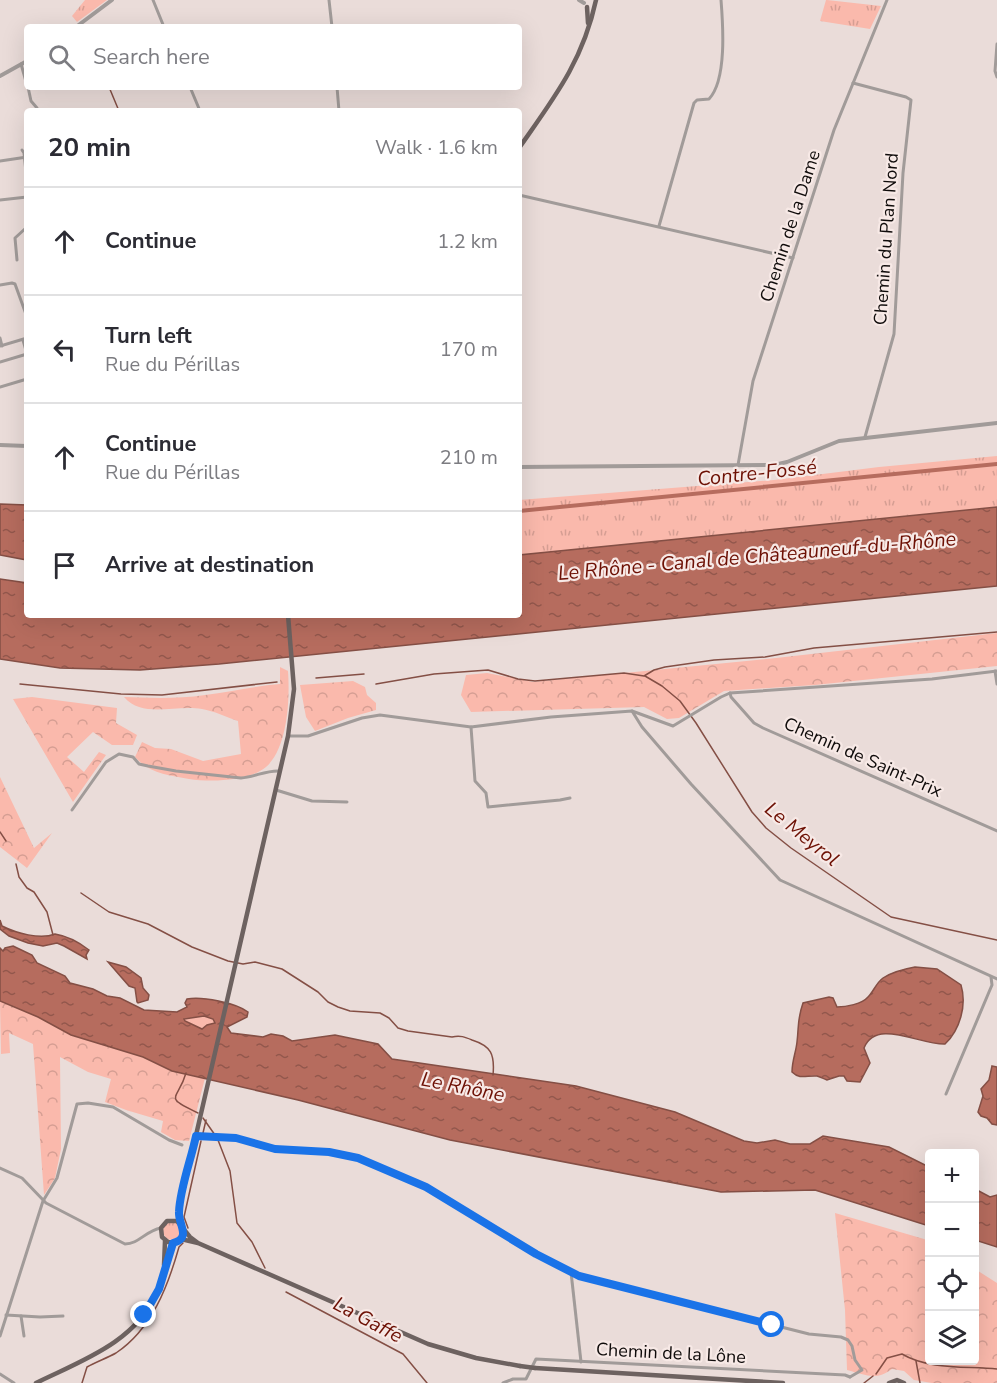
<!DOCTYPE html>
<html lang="en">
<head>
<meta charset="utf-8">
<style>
	:root { --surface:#fff; --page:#f7f7f7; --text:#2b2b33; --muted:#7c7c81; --line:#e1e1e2 }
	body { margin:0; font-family:"Nunito Sans",sans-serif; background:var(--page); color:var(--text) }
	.controls { position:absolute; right:18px; bottom:18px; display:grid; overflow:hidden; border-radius:6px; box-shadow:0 6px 24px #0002 }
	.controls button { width:54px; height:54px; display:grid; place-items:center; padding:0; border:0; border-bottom:2px solid var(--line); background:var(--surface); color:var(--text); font:30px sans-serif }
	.stop { position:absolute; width:18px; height:18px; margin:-14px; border:4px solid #1a73e8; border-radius:50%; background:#fff }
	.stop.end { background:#1a73e8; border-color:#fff; box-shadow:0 2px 6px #0008 }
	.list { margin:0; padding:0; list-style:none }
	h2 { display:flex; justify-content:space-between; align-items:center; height:78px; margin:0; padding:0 24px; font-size:26px }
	h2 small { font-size:20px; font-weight:400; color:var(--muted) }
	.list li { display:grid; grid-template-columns:39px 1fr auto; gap:18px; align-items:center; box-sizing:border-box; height:108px; padding:0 24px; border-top:2px solid var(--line) }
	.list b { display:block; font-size:22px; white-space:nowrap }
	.list p { margin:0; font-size:20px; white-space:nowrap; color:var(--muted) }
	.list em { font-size:20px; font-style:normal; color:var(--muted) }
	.icon { flex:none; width:33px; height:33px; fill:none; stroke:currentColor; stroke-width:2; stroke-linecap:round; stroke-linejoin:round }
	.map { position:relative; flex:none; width:997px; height:1383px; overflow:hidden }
	.search { position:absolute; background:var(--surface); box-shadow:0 6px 24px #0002; left:24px; top:24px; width:498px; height:66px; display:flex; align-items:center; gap:15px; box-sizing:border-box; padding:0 21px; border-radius:6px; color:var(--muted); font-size:22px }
	.panel { position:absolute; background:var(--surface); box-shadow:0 6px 24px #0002; left:24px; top:108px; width:498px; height:510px; border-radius:6px }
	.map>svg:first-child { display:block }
	.grass { fill:url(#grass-tufts) }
	.forest { fill:url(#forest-crowns) }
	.water { fill:url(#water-ripples); stroke:#844f45; stroke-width:1.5; fill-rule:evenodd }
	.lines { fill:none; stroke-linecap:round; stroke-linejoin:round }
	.stream { stroke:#844f45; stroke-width:1.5 }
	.canal { stroke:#b66c5e; stroke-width:4 }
	.minor { stroke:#a19b99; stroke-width:3 }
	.tertiary { stroke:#a19b99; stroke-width:4 }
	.primary { stroke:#6d6260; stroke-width:4.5 }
	.primary-bridge { stroke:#6d6260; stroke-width:4.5 }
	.route { stroke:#1a73e8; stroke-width:8 }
	.labels { text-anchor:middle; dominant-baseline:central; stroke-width:4.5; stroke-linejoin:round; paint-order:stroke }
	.street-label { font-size:18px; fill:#0f0b0a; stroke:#f7e9e6 }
	.water-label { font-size:20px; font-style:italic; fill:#6d1004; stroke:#f7e9e6 }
</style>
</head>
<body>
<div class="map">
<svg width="997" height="1383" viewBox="0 0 997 1383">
	<defs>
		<pattern id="grass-tufts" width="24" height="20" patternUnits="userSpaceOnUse" patternTransform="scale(1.5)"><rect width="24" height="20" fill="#fab9ac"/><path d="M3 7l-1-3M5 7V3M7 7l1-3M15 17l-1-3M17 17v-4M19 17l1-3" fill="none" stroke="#d59e93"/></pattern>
		<pattern id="forest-crowns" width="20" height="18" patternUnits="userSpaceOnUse" patternTransform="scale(1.5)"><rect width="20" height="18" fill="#fab9ac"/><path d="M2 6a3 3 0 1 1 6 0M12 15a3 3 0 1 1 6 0" fill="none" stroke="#d59e93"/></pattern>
		<pattern id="water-ripples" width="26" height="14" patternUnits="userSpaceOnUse" patternTransform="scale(1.5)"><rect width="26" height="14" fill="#b66c5e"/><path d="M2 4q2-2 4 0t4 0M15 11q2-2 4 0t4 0" fill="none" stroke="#92574c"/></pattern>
	</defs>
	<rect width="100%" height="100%" fill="#eadcd9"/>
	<!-- grass -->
	<g class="grass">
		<polygon points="85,0 107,0 77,22 72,16"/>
		<polygon points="826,0 827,0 881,6 870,29 820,21"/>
		<polygon points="997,456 997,507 519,555 519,500 774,480 879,467"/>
		<polygon points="204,1016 213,1019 215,1023 207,1025 202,1029 184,1021 184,1019"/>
		<circle cx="172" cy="1231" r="9"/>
	</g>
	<!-- forest -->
	<g class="forest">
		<polygon points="997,633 997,666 815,685 724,691 679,718 667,719 644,707 471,712 461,695 466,675 487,673 533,682 776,658"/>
		<path d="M280,667L288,671C290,698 288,748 266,767C248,782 210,782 189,779C168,775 150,774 135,757L142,742L155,748L171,749L203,761L241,754L238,721C226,717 214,711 202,709C176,704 143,719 124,697C151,698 178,699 205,695C230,692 255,686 280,684Z"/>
		<polygon points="353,681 365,687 367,695 376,703 376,710 348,718 315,731 306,717 300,685"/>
		<polygon points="32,697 117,708 116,723 137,735 133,745 112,745 93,732 67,757 84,772 99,752 106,755 73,802 13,699"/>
		<polygon points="0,777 34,848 52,833 27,868 0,847"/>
		<polygon points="0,1001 38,1017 71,1035 143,1057 172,1071 205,1078 189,1141 175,1140 161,1132 163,1121 126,1110 105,1102 111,1079 88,1072 60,1057 61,1149 55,1178 44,1195 33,1044 9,1033 10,1053 1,1054"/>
		<path d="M835,1213L924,1239L929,1242L930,1360H974L975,1269L997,1283V1383H932L914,1380L904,1371L892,1369C876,1381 866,1375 847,1370L845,1310Z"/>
	</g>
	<!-- water -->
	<g class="water">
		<polygon points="0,504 27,505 27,560 0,555"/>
		<polygon points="997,507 997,586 219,664 140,670 60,668 0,659 0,579 27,583 27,615 519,615 519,555"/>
		<path d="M0,920L2,926C16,933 40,940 55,934C67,936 80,943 89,950L86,955L87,959L64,946L57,943L43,946L28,943L9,936L0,929Z"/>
		<path d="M13,946L32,955L37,963L65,976L70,983L93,989L107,996L120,998L144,1010L177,1012L187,1007L185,1003L187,999C202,996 236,1003 248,1012L247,1017L227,1027L231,1033L263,1037L271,1034L283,1036L292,1041L335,1035L378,1044L392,1059L576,1086L675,1112L744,1141L757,1143L775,1140L790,1144H810L823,1136L889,1147L929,1167V1226L815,1190L721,1192L450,1140L298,1100L172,1071L143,1057L71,1035L38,1017L0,1001V948L3,951L5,948ZM204,1016L213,1019L215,1023L207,1025L202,1029L185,1021L184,1019Z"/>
		<polygon points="108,962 126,967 141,978 143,988 149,995 148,1000 138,1003 137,1002 135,988 129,986"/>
		<path d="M915,967L937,969L961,985C967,1005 960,1030 945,1044C920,1045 876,1018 864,1048L870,1063L860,1082L847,1081L844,1076H839L827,1080C824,1079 821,1077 817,1076C807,1075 800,1080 792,1072C792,1061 796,1052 797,1042C799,1026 797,1020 803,1003L829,997L833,998L837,1007C846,1007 862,1004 868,997C874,991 876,983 883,978C892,972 904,969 915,967Z"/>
		<polygon points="992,1066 997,1067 997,1125 992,1124 987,1118 981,1116 978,1112 983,1096 981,1089 989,1080"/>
		<polygon points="975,1189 990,1197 997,1195 997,1247 975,1240"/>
	</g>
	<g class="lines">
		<!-- stream -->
		<g class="stream">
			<polyline points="109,87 119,111"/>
			<polyline points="645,676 662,686 680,701 696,723 752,812 766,828 791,848 891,917 997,940"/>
			<polyline points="316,678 364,674"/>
			<polyline points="20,684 121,694 162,695 277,682"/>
			<polyline points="376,684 434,674 488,670 518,679 535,681 624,673 644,676 654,670 665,667 714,660 765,657 814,648 997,632"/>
			<polyline points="0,832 6,841"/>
			<polyline points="16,864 19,877 27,888 34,892 47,912 53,935"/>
			<path d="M81,893L109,912L148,924L192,947L228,961L243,964L255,962L282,969L318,992L328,1002L338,1007L350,1011L380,1013L389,1018L398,1028L408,1031L452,1037C460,1035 465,1037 472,1040C491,1046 495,1054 493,1075"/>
			<path d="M186,1073C178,1101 162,1096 198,1113"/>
			<polyline points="203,1118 215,1135"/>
			<polyline points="203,1133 206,1120"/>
			<polyline points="218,1140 230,1171 237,1223 252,1242 265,1268"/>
			<polyline points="188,1228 184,1217 201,1141"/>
			<polyline points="286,1292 403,1354 427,1383"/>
			<polyline points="916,1361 920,1383"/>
			<path d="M876,1374L887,1358L902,1354C929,1370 966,1366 997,1369"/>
			<path d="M82,1383L87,1367C96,1362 107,1358 116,1353C152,1329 168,1286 179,1247L183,1243"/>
			<polyline points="864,1383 873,1376"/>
		</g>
		<!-- canal -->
		<polyline class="canal" points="519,511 997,464"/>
		<!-- minor -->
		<g class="minor">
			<polyline points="153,0 164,27"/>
			<polyline points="329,0 332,27"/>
			<polyline points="997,44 995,71 997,77"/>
			<polyline points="21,64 27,85"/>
			<polyline points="853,83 906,97 911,100 903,173 894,334 865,437"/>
			<polyline points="28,87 31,101 37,108"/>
			<polyline points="190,87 200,111"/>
			<polyline points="337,87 339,111"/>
			<polyline points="22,150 24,153 27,181"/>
			<polyline points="0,161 27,157"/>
			<polyline points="519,195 793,258"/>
			<polyline points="0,200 27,197"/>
			<path d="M659,226L694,103L697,100L709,99C727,80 723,25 721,0"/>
			<polyline points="17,260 15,238 27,227"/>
			<polyline points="0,285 12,283 15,284 27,317"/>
			<polyline points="0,338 2,346"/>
			<polyline points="23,340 27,354"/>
			<polyline points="0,346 27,338"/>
			<polyline points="0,362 27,354"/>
			<polyline points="0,387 27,379"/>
			<polyline points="738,465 753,381 834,130 887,0"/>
			<polyline points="995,671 997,684"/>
			<polyline points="730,693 731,697 754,723 763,728 997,831"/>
			<polyline points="632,711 642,727 691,784 780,880 997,979"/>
			<polyline points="471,727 475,781 486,793 488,807 560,800 570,798"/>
			<polyline points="288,736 308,736 362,718 380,715 471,727 551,717 632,711 673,726 721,697 730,693 932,679 997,671"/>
			<polyline points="276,790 312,801 347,802"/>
			<path d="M72,810L106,762L119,754L133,757L139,764L148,766L176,771L241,778C255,777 266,770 280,771"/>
			<polyline points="946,1094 989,992 992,985 991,977"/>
			<polyline points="196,1136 236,1138 275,1149 329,1152 358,1158 426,1187 536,1254 579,1276 809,1334 841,1337 848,1340 852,1346 855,1360 862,1370 850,1377"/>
			<path d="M0,1168L22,1178L46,1203L125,1244C139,1244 145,1231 161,1228"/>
			<polyline points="571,1272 581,1362"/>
			<polyline points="6,1315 40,1317 63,1316"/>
			<polyline points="21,1316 24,1336"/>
			<polyline points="0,1336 43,1201 57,1178 77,1104 88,1103 113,1107 169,1140 182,1145"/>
			<polyline points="0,1374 14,1383"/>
			<polyline points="503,1383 513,1379 526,1379 536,1359 845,1375 850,1377"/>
		</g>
		<!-- tertiary -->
		<g class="tertiary">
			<polyline points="579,0 584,3"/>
			<polyline points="76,27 112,0"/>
			<polyline points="0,76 27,61"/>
			<polyline points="0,445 27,446"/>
			<polyline points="519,467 774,465 787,462 839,441 997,423"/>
		</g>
		<!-- primary -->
		<g class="primary">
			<polyline points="587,7 588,23"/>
			<path d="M519,148C554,98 583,61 596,0"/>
			<polyline points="179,1222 179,1209 288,736 294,689 288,615"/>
			<polyline points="198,1243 190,1237 177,1221 167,1221 161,1228 162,1237 168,1242 176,1243 181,1239 198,1243 428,1344 476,1358 520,1366"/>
			<polyline points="164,1265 165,1241"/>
			<polyline points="535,1368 783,1383"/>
			<path d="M36,1383C83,1360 134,1343 158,1292C165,1277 168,1259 173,1243"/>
			<polyline points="889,1383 897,1380 904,1383"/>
		</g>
		<!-- primary-bridge -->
		<polyline class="primary-bridge" points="520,1366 535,1368"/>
	</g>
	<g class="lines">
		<!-- route -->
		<path class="route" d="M144,1315L159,1289L173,1243C192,1238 178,1224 179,1212C180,1188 191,1160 196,1136L236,1138L275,1149L329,1152L358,1158L426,1187L536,1254L579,1276L772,1325"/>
	</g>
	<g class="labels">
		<!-- street labels -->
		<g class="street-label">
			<text transform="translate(790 226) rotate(-72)">Chemin de la Dame</text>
			<text transform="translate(886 239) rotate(-86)">Chemin du Plan Nord</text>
			<text transform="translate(863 757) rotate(24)">Chemin de Saint-Prix</text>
			<text transform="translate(671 1353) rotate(3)">Chemin de la Lône</text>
		</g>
		<!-- water labels -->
		<g class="water-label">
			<text transform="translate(757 473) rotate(-6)">Contre-Fossé</text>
			<text transform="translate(757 556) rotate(-5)">Le Rhône - Canal de Châteauneuf-du-Rhône</text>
			<text transform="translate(802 834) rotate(39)">Le Meyrol</text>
			<text transform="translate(463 1087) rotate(11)">Le Rhône</text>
			<text transform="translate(368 1320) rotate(28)">La Gaffe</text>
		</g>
	</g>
</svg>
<div class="controls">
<button>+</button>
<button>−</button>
<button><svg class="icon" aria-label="locate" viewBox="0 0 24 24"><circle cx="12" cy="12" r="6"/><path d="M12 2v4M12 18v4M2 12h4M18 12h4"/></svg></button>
<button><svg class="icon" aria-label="layers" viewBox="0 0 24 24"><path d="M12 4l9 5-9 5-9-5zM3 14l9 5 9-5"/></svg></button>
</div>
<div class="stop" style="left:772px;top:1325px"></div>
<div class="stop end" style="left:144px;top:1315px"></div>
<div class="search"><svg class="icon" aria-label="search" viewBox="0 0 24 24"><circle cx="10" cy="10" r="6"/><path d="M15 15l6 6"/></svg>Search here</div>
<section class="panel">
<h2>20 min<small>Walk · 1.6 km</small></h2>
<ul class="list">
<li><svg class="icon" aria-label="ahead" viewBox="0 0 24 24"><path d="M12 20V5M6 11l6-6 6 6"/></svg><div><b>Continue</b></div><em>1.2 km</em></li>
<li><svg class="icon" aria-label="left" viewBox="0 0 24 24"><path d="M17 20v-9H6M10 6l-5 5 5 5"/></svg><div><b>Turn left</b><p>Rue du Périllas</p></div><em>170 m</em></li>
<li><svg class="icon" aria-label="ahead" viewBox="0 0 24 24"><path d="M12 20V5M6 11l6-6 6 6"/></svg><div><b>Continue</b><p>Rue du Périllas</p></div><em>210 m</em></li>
<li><svg class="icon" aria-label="arrive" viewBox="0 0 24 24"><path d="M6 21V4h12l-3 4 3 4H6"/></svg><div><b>Arrive at destination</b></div></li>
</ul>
</section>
</div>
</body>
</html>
